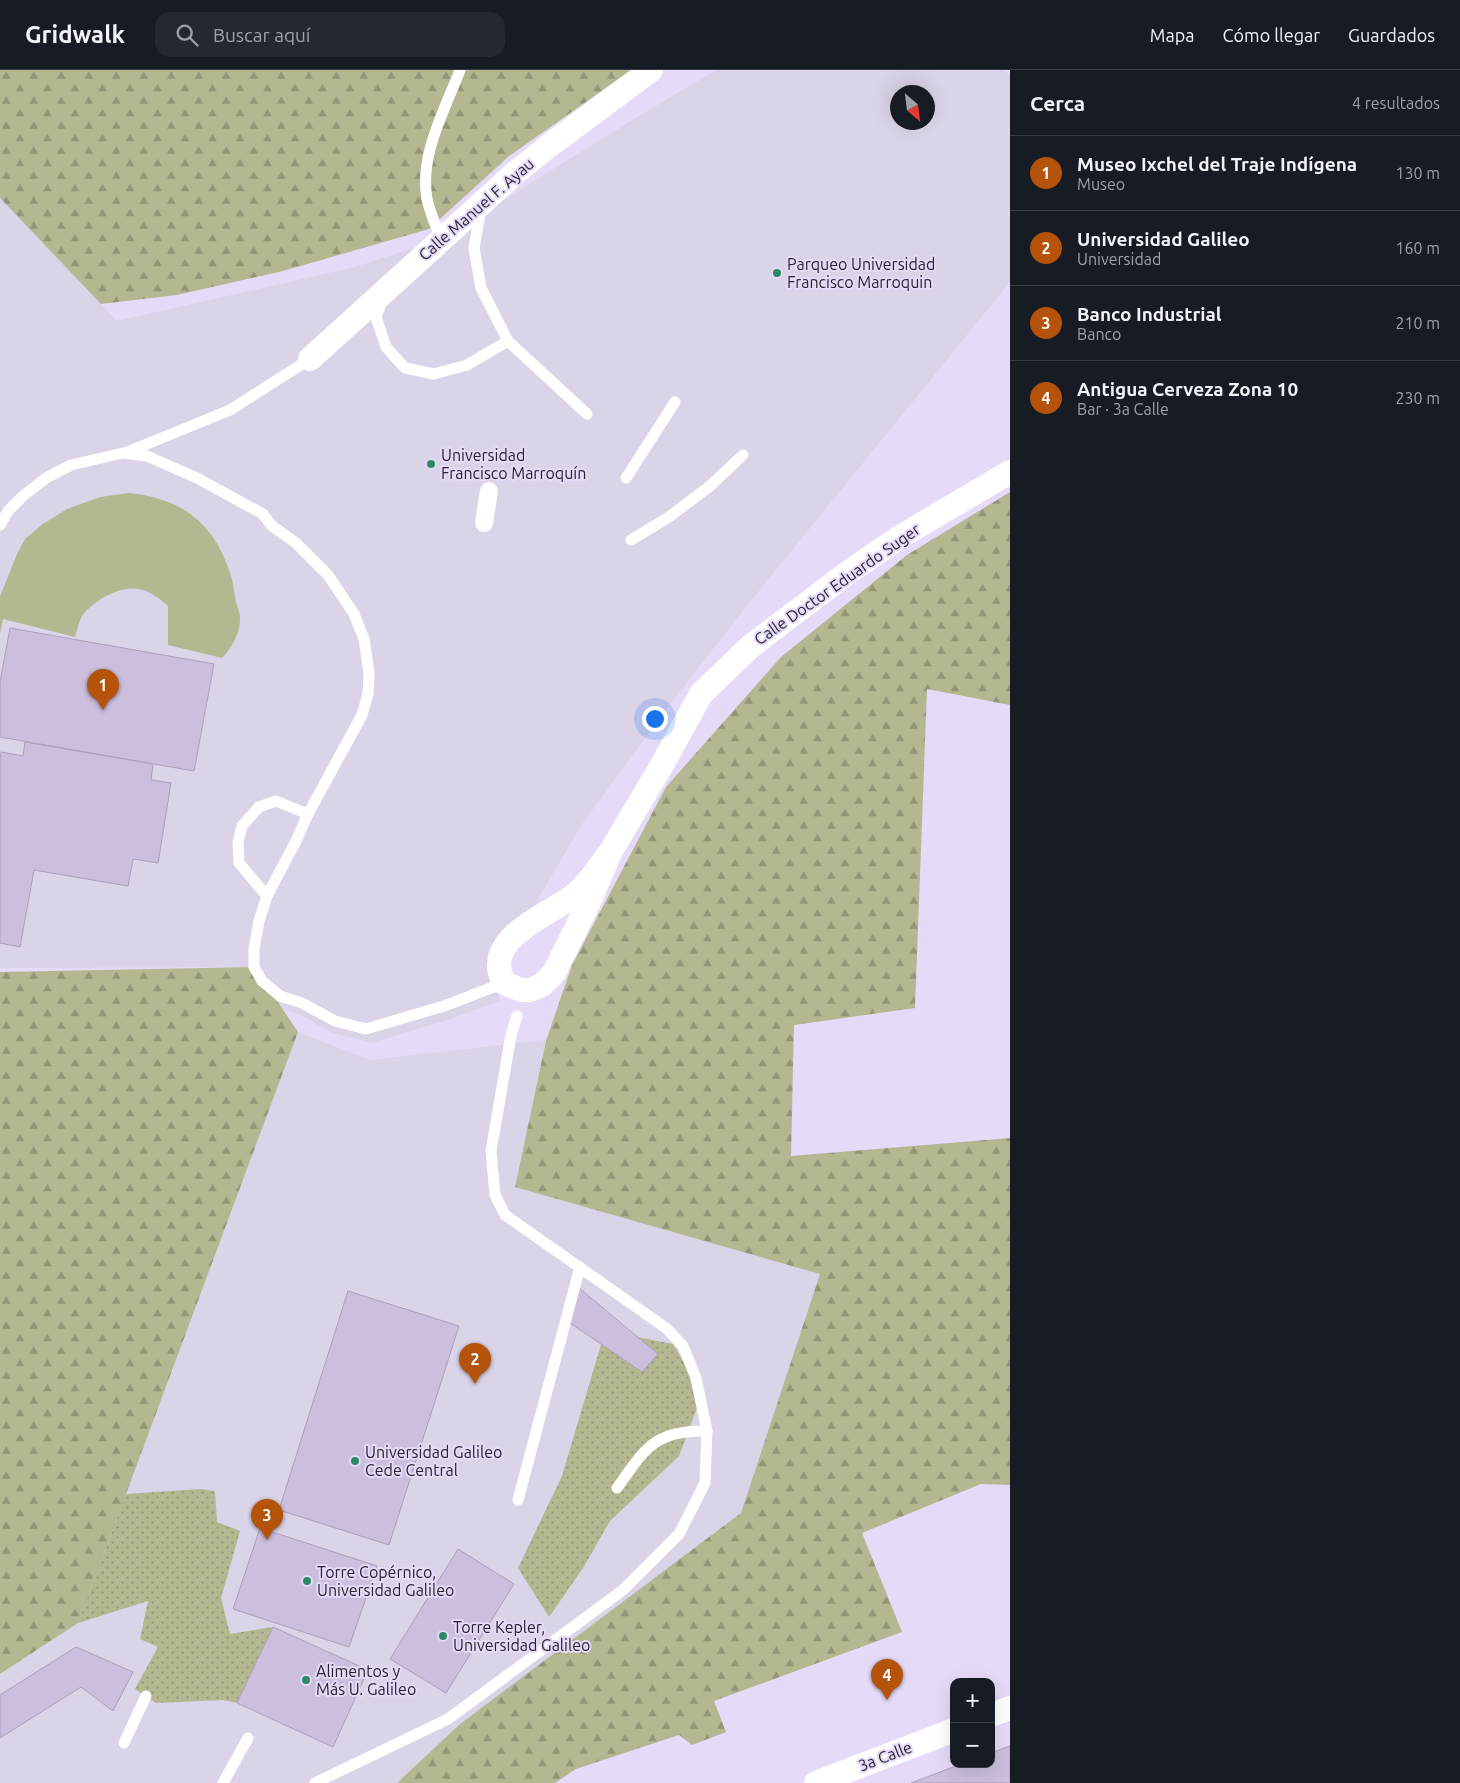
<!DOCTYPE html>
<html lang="es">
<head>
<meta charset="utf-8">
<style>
	:root { --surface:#171b24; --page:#242831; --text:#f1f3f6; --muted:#9ea1a6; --line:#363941; --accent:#b45309 }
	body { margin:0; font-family:Ubuntu,sans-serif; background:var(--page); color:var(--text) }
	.controls { position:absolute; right:15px; bottom:15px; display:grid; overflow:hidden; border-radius:10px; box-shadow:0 5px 20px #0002 }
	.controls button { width:45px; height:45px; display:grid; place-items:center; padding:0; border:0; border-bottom:1px solid var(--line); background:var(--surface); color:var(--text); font:25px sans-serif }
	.compass { position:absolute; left:890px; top:15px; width:45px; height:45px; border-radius:50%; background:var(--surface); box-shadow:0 5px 20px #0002; rotate:152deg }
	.you { position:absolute; left:654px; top:648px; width:18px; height:18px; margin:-12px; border:4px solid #fff; border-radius:50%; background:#1a73e8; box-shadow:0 0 0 8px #1a73e833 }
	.badge { display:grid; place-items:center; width:32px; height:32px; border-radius:50%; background:var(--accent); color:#fff; font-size:16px; font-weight:700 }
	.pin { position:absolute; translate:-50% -41px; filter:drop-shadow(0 1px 2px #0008) }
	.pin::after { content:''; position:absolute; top:26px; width:18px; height:15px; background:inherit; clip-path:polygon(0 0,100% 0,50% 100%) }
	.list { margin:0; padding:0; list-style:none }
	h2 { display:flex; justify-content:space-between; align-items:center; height:65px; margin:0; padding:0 20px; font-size:21px }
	h2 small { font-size:16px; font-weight:400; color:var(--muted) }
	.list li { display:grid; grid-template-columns:32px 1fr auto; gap:15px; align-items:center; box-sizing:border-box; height:75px; padding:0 20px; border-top:1px solid var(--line) }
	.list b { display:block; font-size:19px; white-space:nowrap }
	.list p { margin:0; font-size:16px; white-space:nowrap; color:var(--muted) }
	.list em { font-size:16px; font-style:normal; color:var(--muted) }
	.icon { flex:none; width:28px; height:28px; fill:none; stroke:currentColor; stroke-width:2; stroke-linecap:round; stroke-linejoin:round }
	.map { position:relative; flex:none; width:1010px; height:1713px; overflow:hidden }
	header { display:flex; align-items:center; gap:30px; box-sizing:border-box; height:70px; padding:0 25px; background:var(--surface); border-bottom:1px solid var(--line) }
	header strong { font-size:24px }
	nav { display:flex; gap:28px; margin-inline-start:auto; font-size:18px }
	.search { width:350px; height:45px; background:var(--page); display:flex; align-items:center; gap:12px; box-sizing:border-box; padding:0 18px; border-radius:15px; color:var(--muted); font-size:19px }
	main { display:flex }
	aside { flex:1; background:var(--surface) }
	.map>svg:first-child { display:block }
	.education { fill:#dbd3e8; fill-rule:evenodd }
	.grass { fill:#b5b791 }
	.forest { fill:url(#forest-firs) }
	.garden { fill:url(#garden-dots) }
	.building { fill:#cbbfdd; stroke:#aba0bd }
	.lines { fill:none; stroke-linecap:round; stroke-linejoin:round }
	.service { stroke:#fff; stroke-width:11 }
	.pedestrian { stroke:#fff; stroke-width:18 }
	.minor { stroke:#fff; stroke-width:24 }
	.poi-dot { fill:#2a8a63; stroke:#e6daf9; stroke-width:2 }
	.labels { text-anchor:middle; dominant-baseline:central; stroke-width:4; stroke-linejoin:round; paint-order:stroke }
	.street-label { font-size:16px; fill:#292430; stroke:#e6daf9 }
	.poi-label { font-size:16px; fill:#292430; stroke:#e6daf9; text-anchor:start }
</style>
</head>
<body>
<header>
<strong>Gridwalk</strong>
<div class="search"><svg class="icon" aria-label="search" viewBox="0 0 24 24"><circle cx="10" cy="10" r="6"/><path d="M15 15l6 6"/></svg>Buscar aquí</div>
<nav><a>Mapa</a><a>Cómo llegar</a><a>Guardados</a></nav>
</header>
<main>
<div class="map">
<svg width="1010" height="1713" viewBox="0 0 1010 1713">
	<defs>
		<pattern id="forest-firs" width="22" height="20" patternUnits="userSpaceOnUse" patternTransform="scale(1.25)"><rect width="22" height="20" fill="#b5b791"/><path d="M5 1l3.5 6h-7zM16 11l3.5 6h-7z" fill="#939577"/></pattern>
		<pattern id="garden-dots" width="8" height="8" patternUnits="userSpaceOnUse" patternTransform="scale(1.25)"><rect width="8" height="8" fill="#b5b791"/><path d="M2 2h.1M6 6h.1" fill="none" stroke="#939577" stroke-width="1.8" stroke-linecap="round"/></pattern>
	</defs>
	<rect width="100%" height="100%" fill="#e6daf9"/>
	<!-- education -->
	<g class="education">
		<path d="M716,0H1003L1010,5V212L745,538L671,633L582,754L499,895V931L448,950L371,973L330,962L299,944L280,938L254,897L0,898V128L117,251L355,197L441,169L634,49ZM898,22H928V52H898Z"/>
		<polygon points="298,962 370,990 546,970 515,1117 820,1204 741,1443 460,1654 397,1713 0,1713 0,1604 78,1553"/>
	</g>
	<!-- grass -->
	<path class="grass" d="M129,423C185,429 216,455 232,509C234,517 234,525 236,532C237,538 241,544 240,550C240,563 231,579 222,588L168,575V536C146,515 127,513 101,529C94,534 85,540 81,548C78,554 77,561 75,567L3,549L0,564V526L18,482L25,469L43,454L67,439L100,427Z"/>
	<!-- forest -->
	<g class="forest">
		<polygon points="0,0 631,0 508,87 429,159 283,201 177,225 101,234 0,128"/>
		<polygon points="1010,422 1010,635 927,619 915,938 794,955 791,1086 1010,1068 1010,1415 981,1414 862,1463 902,1562 714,1631 726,1662 692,1675 679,1665 576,1699 555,1713 397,1713 460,1654 741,1443 820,1204 515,1117 546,971 572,895 666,717 781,587 907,485"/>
		<polygon points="254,897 298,962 78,1553 0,1604 0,902"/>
	</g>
	<!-- garden -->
	<g class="garden">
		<polygon points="605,1261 673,1274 688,1299 697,1338 679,1386 610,1451 583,1498 549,1547 518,1498 562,1406"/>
		<polygon points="200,1419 215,1421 217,1452 240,1461 221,1528 230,1564 273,1557 237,1633 223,1630 156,1633 135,1619 158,1577 140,1569 148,1531 78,1553 126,1424"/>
	</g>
	<!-- building -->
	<g class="building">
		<polygon points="10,558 214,594 194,701 0,667 0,612"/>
		<polygon points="25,672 153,694 151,710 171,713 158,793 133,789 128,816 34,800 20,877 0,873 0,690 1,682 23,686"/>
		<polygon points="579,1218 658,1284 642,1302 570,1253"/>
		<polygon points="348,1221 459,1256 389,1475 279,1440"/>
		<polygon points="260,1458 377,1496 349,1577 233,1539"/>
		<polygon points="458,1479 514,1514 446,1623 390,1589"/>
		<polygon points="273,1557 368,1600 333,1677 237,1633"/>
		<polygon points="76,1577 133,1602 113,1641 81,1617 0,1668 0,1625"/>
		<polygon points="1010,1676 1010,1713 911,1713 961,1694 991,1694 991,1683"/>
	</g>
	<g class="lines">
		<!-- service -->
		<g class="service">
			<polyline points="481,138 474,178 481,218 508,271 587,344"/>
			<path d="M441,169C436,156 430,143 427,129C419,85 445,40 460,0"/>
			<polyline points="382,231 376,247 386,277 405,298 434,304 467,295 508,271"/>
			<polyline points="125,383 230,340 310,289"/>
			<polyline points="626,408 675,332"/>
			<polyline points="0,455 8,441 23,426 46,408 71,395 123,383 147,386 197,408 263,444 271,455 296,473 328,505 354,544 364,569 369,603 368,624 362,645 308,744 296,771 267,826 259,851 254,879 254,897 262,911 280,926 302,933 335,951 366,959 444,936 504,913"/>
			<polyline points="631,470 669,447 710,416 743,385"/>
			<polyline points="267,826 239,793 238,772 242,756 259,737 276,731 308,744"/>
			<path d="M617,1418C645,1379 654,1360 707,1361"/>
			<polyline points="518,1430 580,1197"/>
			<polyline points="124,1673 146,1626"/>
			<polyline points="223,1713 248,1668"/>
			<polyline points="315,1713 448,1649 623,1520 679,1464 705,1413 707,1361 696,1308 683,1276 666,1258 505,1145 495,1125 491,1081 511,965 517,946"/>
		</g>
		<!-- pedestrian -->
		<polyline class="pedestrian" points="484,453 489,421"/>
		<!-- minor -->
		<g class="minor">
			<polyline points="310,289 514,104 550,75 651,0"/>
			<path d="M611,781C600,795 590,812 577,823C551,845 480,867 504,913L521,920H530L542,915L554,903L588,834L611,781L662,695L701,624L751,576L846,504L900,467L1010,402"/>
			<polyline points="991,1645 1010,1638"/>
			<polyline points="816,1713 954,1660"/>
		</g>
	</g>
	<!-- markers -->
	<g class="poi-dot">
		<circle cx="777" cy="203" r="5"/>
		<circle cx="431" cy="394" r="5"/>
		<circle cx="355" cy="1391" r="5"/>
		<circle cx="307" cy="1511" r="5"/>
		<circle cx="443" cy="1566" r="5"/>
		<circle cx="306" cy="1610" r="5"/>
	</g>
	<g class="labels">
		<!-- street labels -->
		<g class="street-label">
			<text transform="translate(476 139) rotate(-41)">Calle Manuel F. Ayau</text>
			<text transform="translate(837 514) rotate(-35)">Calle Doctor Eduardo Suger</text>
			<text transform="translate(885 1686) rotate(-21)">3a Calle</text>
		</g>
		<!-- poi labels -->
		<g class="poi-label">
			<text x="787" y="194">Parqueo Universidad<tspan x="787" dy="18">Francisco Marroquin</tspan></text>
			<text x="441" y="385">Universidad<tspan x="441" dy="18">Francisco Marroquín</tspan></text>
			<text x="365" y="1382">Universidad Galileo<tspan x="365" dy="18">Cede Central</tspan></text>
			<text x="317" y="1502">Torre Copérnico,<tspan x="317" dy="18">Universidad Galileo</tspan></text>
			<text x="453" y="1557">Torre Kepler,<tspan x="453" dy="18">Universidad Galileo</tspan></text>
			<text x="316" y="1601">Alimentos y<tspan x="316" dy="18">Más U. Galileo</tspan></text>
		</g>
	</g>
</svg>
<div class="controls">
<button>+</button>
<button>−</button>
</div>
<svg class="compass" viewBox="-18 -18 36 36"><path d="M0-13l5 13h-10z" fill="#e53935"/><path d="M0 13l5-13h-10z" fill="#9ea1a6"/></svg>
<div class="you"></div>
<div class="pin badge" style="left:103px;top:640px">1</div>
<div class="pin badge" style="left:475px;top:1314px">2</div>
<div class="pin badge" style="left:267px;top:1470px">3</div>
<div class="pin badge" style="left:887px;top:1630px">4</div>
</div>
<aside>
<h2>Cerca<small>4 resultados</small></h2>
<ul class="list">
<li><span class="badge">1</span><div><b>Museo Ixchel del Traje Indígena</b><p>Museo</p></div><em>130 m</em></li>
<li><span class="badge">2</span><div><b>Universidad Galileo</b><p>Universidad</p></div><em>160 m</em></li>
<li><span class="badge">3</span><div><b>Banco Industrial</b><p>Banco</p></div><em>210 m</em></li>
<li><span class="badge">4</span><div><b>Antigua Cerveza Zona 10</b><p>Bar · 3a Calle</p></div><em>230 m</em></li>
</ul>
</aside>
</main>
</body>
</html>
